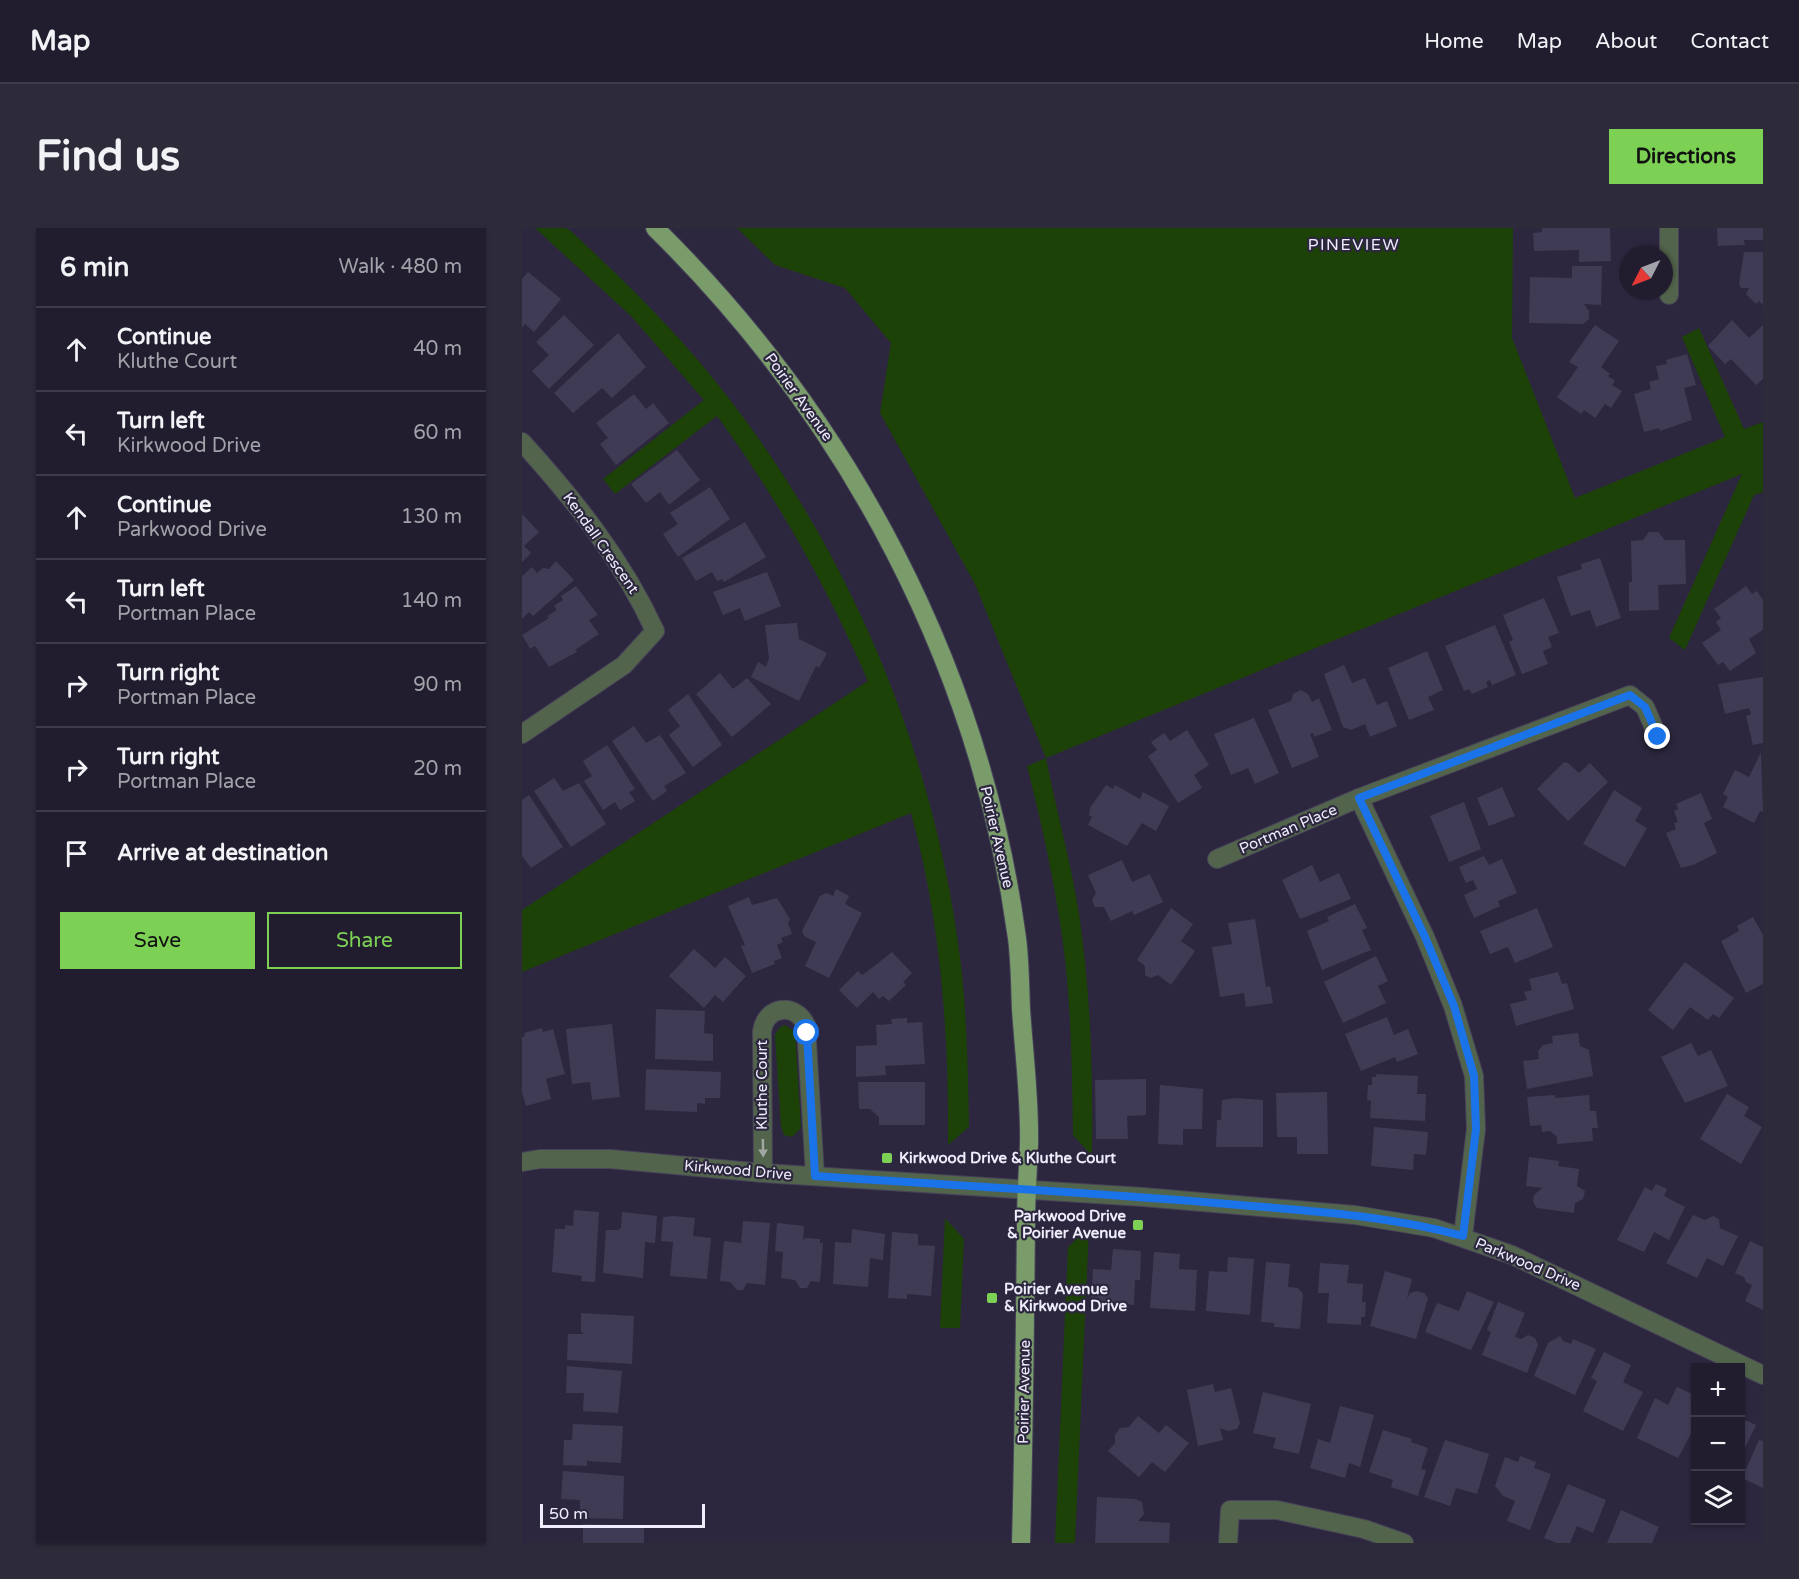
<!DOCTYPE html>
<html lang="en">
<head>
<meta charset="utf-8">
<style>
	:root { --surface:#211d2e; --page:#2d2a3a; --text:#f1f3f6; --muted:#a2a2aa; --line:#3e3b4a; --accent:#7cd155 }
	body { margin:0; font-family:"Varela Round",sans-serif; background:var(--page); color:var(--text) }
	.controls { position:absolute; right:18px; bottom:18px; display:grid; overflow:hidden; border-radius:0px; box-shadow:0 2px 4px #0004 }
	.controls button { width:54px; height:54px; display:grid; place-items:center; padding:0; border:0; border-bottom:2px solid var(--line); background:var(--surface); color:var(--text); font:30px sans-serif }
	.compass { position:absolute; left:1097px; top:18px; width:54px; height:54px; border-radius:50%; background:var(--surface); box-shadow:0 2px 4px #0004; rotate:228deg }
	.scale { position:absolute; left:18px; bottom:15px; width:165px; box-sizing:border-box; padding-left:6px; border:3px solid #efecfc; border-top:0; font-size:16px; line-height:21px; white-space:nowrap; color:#efecfc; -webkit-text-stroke:4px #2c273e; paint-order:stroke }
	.stop { position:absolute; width:18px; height:18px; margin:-14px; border:4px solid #1a73e8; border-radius:50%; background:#fff }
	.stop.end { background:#1a73e8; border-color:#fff; box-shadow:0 2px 6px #0008 }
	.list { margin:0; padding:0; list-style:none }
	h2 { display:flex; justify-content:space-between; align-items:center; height:78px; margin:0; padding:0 24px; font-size:26px }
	h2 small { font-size:20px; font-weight:400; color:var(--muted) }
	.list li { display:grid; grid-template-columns:39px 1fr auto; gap:18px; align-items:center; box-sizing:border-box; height:84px; padding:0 24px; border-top:2px solid var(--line) }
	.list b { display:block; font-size:22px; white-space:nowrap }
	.list p { margin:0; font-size:20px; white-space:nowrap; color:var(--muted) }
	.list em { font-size:20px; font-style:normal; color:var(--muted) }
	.actions { display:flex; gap:12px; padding:18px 24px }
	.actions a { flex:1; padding:14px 0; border:2px solid var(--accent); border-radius:0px; text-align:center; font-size:21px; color:var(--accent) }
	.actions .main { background:var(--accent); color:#111 }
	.icon { flex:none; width:33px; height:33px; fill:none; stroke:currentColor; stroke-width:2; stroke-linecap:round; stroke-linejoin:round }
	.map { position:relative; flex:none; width:1241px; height:1315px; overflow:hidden; border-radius:0px }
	header { display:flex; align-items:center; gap:36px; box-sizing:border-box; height:84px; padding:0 30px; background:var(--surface); border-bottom:2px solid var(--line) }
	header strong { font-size:28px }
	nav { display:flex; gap:33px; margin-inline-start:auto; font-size:21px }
	.intro { display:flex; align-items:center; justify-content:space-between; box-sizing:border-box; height:144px; padding:0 36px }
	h1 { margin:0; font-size:42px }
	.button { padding:15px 27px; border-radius:0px; background:var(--accent); color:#111; font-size:21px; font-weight:700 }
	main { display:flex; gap:36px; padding:0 36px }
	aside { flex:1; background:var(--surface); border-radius:0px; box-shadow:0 2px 4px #0004 }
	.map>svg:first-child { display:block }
	.green { fill:#1d4207 }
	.building { fill:#403b54 }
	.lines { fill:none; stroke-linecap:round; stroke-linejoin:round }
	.minor-casing { stroke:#474359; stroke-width:20 }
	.major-casing { stroke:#474359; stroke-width:20 }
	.minor { stroke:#53644c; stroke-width:18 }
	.major { stroke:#799c6a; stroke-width:18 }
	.oneway { fill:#a1a8a4 }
	.route { stroke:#1a73e8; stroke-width:8 }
	.poi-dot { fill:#7cd155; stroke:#2c273e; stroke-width:2 }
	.labels { text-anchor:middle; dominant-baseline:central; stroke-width:4.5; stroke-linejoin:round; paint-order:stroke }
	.street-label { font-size:15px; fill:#efecfc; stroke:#2c273e }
	.poi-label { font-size:15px; font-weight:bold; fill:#efecfc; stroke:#2c273e; text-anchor:start }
	.neighbourhood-label { font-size:16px; letter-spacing:1.5px; fill:#efecfc; stroke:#2c273e }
</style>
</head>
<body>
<header>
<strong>Map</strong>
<nav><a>Home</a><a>Map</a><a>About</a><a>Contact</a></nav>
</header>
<div class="intro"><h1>Find us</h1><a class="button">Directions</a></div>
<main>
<aside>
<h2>6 min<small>Walk · 480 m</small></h2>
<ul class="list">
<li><svg class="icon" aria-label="ahead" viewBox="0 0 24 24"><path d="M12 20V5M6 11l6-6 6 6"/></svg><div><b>Continue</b><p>Kluthe Court</p></div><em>40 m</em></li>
<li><svg class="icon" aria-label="left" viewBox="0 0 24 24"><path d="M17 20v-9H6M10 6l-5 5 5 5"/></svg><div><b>Turn left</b><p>Kirkwood Drive</p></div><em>60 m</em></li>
<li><svg class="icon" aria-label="ahead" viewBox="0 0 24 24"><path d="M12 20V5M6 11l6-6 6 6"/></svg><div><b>Continue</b><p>Parkwood Drive</p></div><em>130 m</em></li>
<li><svg class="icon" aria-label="left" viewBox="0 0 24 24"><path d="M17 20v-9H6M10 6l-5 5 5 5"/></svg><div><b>Turn left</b><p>Portman Place</p></div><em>140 m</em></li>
<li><svg class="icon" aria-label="right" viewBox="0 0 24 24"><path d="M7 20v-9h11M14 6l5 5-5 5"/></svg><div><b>Turn right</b><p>Portman Place</p></div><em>90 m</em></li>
<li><svg class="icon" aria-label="right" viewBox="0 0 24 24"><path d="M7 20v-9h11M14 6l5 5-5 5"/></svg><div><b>Turn right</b><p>Portman Place</p></div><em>20 m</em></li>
<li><svg class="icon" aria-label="arrive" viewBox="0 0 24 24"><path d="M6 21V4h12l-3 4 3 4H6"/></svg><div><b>Arrive at destination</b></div></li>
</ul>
<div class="actions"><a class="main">Save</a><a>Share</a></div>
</aside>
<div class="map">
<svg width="1241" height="1315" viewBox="0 0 1241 1315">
	<rect width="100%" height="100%" fill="#2c273e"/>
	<!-- green -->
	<g class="green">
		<path d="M13,0H44L50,4C85,37 119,69 151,104C309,277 411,504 439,737C445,790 446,845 447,899L426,917C427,805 419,694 389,585L0,744V682L346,453C305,359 256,271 195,188L93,266L81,251L182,172L109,88Z"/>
		<path d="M215,0H991L990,110L1053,270L1203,209L1160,109L1177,100L1222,201L1241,194V264L1232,267L1163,422L1147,410L1220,246L524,530C534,582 549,634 557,686C569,766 571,847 570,928L551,907C550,831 549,756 536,682C528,633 517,585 505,538L524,530L453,356L358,185L369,115L323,60L253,37Z"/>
		<polygon points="263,797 273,804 279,900 270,909 262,907 259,898 253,807 258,799"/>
		<polygon points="423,990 442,1011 438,1100 418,1100"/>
		<polygon points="567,1000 553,1315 533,1315 546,1019"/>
	</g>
	<!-- building -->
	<g class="building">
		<polygon points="1020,0 1088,0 1089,33 1057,34 1057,22 1012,23 1011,5 1020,4"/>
		<polygon points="1195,0 1241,0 1241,12 1222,12 1223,17 1196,18"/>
		<polygon points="1222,24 1241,24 1241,77 1237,73 1234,76 1224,66 1227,60 1219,60 1217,56"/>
		<polygon points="1050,38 1080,38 1079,77 1062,76 1067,83 1067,91 1061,96 1007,95 1008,49 1050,50"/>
		<polygon points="6,44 39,71 12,104 3,96 0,100 0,51"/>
		<polygon points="42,87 72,117 27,161 10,143 27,127 14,114"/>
		<polygon points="1210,92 1227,110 1241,97 1241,151 1234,157 1209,131 1203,136 1186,118"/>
		<polygon points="1073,97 1097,113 1079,139 1088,146 1086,148 1093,153 1090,157 1100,163 1089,180 1083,176 1073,190 1062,182 1059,186 1035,169 1056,139 1047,134"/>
		<polygon points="96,105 124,139 90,170 80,160 51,185 32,165"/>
		<polygon points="1165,126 1174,157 1162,160 1170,192 1138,203 1137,200 1122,204 1112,166 1129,161 1127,154 1137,151 1134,138 1145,136 1144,132"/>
		<polygon points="112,166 124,181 131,175 147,195 94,237 78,216 86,210 74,195"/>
		<polygon points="155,222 178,252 147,277 138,264 124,275 109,256"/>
		<polygon points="188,259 208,291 156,329 141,306 156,296 148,285"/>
		<polygon points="0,286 17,304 2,318 9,325 0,334"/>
		<polygon points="223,294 244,329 202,354 200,351 195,353 190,344 174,353 160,330"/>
		<polygon points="1127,304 1136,304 1143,312 1163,312 1164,356 1136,357 1137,382 1107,383 1107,354 1110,354 1109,313 1121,312"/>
		<polygon points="1078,330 1099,390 1074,399 1068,382 1049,388 1035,349 1060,341 1059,336"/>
		<polygon points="34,333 52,352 11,388 7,384 0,391 0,348 10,339 15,345 21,340 27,341"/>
		<polygon points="245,344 259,378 223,393 218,380 201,387 191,364"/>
		<polygon points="54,358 76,387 67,392 77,406 53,422 55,424 27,439 13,418 8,421 0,407 27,390 25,388 35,382 32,378 41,372 39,368"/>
		<polygon points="1224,358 1230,366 1235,363 1241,372 1241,402 1227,411 1234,425 1208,443 1201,434 1196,437 1180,415 1199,402 1194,394 1199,390 1192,381"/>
		<polygon points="1022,370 1037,405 1026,409 1030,419 1021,423 1026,436 1000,446 987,414 991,412 981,387"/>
		<polygon points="275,395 277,411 305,425 297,440 294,438 277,473 229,449 236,434 244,439 247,430 243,397"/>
		<polygon points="973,397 994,447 970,457 968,452 964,454 966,459 950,466 947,461 942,463 923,418"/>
		<polygon points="905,423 921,462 906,469 912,482 887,492 866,440"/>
		<polygon points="822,437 830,455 843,450 855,477 865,473 875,498 848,509 843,496 829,502 821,499 802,446"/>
		<polygon points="198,445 211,461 225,450 249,476 210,509 174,466"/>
		<polygon points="1241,449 1241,515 1231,517 1224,488 1229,486 1227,480 1203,486 1196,456"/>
		<polygon points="779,462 786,466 790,474 797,470 810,502 792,509 791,505 788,506 797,529 770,540 746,482 769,473 771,466"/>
		<polygon points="166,466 200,517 171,539 147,507 158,498 146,482"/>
		<polygon points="732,490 757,545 733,556 726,540 709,547 692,506"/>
		<polygon points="112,498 124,515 138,507 164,545 142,558 145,563 131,573 90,513"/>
		<polygon points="665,502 687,537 672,547 680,560 656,575 626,528 635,522 629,514 642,505 648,513"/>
		<polygon points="85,517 113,561 107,564 113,573 98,582 93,574 81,582 62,553 70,548 61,533"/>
		<polygon points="1239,524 1241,584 1238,583 1232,595 1201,579 1206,569 1201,566 1213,542 1227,549"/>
		<polygon points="1042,534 1046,535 1057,545 1068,535 1086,554 1046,593 1015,561"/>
		<polygon points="32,550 41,563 57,555 84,596 49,619 12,563"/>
		<polygon points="584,557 591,561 593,557 618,571 621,564 647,578 634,603 620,595 605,618 566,597 570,589 567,587 568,580"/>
		<polygon points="980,559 993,588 967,598 955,570"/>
		<polygon points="1092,562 1120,580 1113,593 1125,600 1103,639 1061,616"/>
		<polygon points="1179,565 1190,591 1182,595 1195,625 1171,637 1159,640 1144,605 1154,601 1152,595 1156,594 1152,583 1156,581 1154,576"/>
		<polygon points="7,567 41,619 9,640 0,628 0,572"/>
		<polygon points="942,574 959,621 927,634 908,588"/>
		<polygon points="962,628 967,637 980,631 995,665 976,673 978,678 952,690 942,667 955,661 951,652 944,655 937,639"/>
		<polygon points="600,632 610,654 628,646 641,674 612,687 610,683 589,693 582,679 573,679 570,672 574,665 566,647"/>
		<polygon points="790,637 798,654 817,645 829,671 778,691 760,652"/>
		<polygon points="314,661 327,668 323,676 340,685 307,750 283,738 294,714 282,708 280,703 298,668 305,665 311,668"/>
		<polygon points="227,669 230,677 255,670 268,691 266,695 270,706 259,710 261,714 255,717 260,730 252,733 253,736 230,745 219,718 223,717 206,678"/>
		<polygon points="833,676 845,700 840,702 849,722 800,742 785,703 807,693 805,689"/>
		<polygon points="649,680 671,696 659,713 673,723 649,757 636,747 628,750 623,747 623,738 615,732"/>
		<polygon points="1015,680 1031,719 993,735 986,719 968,726 958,703"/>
		<polygon points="1231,689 1241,707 1241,756 1224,765 1199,713 1217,703 1215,698"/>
		<polygon points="733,691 744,759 748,758 751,775 724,779 722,765 698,769 690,719 710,716 706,695"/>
		<polygon points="172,721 193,740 203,729 224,748 201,774 193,767 182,780 147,748"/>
		<polygon points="370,724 390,745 381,754 384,757 367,773 361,768 357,771 351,764 335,780 317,762 336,743 340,747 346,743"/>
		<polygon points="854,728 866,753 856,758 864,775 821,795 802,754"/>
		<polygon points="1163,734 1212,770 1197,790 1191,786 1186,792 1168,779 1151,802 1126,782"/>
		<polygon points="1036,744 1040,756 1045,755 1052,781 994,798 988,776 1005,772 1002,764 1010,762 1007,751"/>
		<polygon points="134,781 183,783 182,805 191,806 191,833 133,831"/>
		<polygon points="865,789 872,807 886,801 896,826 875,834 873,829 839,843 823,806"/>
		<polygon points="385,790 385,795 400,794 403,836 363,838 364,847 334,849 334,818 355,817 354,797 370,796 369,791"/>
		<polygon points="90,796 98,869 70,872 68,854 50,856 44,801"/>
		<polygon points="20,800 21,804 31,801 43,846 24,851 29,871 4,878 0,864 0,809 3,808 2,805"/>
		<polygon points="1056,805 1058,818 1067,822 1071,848 1005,861 1001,833 1017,831 1016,823 1021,817 1031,815 1030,808"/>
		<polygon points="1169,815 1176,828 1189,822 1206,858 1163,875 1139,829"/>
		<polygon points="124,841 199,844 198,870 183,870 183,876 175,875 175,884 123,882"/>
		<polygon points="854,846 896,848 895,866 904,866 903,893 848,890 849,873 845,872 846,857 850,857 850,849 854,849"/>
		<polygon points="624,851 624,887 605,888 606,911 574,911 573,852"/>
		<polygon points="336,854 403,854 403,897 357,897 357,889 348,881 337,881"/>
		<polygon points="638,857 681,861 680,901 661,901 661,917 636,916"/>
		<polygon points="805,864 806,926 775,926 775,909 755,909 754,865"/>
		<polygon points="1205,866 1227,879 1222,888 1240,899 1219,936 1178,911"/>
		<polygon points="1033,867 1033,870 1067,867 1068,883 1074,883 1076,900 1070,900 1071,913 1035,916 1035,909 1028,903 1020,904 1019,897 1008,898 1005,869"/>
		<polygon points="714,870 741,872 741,919 694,919 695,892 699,892 700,872"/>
		<polygon points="852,899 906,904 904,927 892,926 891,942 849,938"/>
		<polygon points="1007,929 1037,933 1036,938 1057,941 1055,958 1063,963 1061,971 1053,975 1052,985 1015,980 1011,974 1012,967 1020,960 1004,958"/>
		<polygon points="1134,956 1145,961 1142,968 1163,979 1147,1012 1132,1004 1122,1024 1095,1012 1123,959 1130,963"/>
		<polygon points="52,982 77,984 73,1054 59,1053 60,1048 30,1044 33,1001 43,1001 43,997 51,998"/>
		<polygon points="100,984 135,988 133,1015 123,1014 121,1050 81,1045 84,1002 96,1002 99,1000"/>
		<polygon points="1171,987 1183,992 1191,988 1197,991 1198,1000 1216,1008 1201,1038 1185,1030 1175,1050 1144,1035"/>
		<polygon points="151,988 173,990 171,1008 189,1010 185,1051 148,1048 151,1014 139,1013 141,989"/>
		<polygon points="221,993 248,995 243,1057 225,1055 221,1062 215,1062 208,1054 198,1053 202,1013 219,1015"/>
		<polygon points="255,995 282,998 281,1013 283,1010 298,1011 298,1015 301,1015 298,1054 289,1053 285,1060 278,1060 273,1052 259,1050 261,1024 253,1023"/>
		<polygon points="330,1001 363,1006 361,1032 348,1030 346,1059 311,1056 313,1014 329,1015"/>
		<polygon points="370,1004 396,1006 396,1017 413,1018 409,1068 385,1066 385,1071 366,1070"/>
		<polygon points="1228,1013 1241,1019 1241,1082 1223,1073 1230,1057 1224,1054 1222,1049 1213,1045"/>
		<polygon points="591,1021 619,1023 618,1052 613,1052 612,1077 602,1076 598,1084 590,1083 587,1075 569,1074 571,1041 589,1042"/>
		<polygon points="632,1024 658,1026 657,1041 675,1042 673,1083 628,1080"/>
		<polygon points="706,1029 732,1031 728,1087 684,1083 687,1043 705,1044"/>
		<polygon points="744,1034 768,1036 766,1059 776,1060 781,1066 778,1101 752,1099 752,1095 739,1094"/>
		<polygon points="798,1035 827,1037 825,1055 841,1056 840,1074 844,1074 843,1089 839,1089 839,1097 805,1095 807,1065 796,1065"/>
		<polygon points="863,1043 890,1051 885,1071 888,1065 895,1063 902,1065 906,1070 894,1111 848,1098"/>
		<polygon points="945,1063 972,1074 949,1122 903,1104 915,1075 937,1083"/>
		<polygon points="976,1074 1003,1085 993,1109 999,1111 1006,1107 1013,1110 1016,1117 1005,1145 960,1127 969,1104 965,1102"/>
		<polygon points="59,1085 112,1088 110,1136 45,1132 46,1106 63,1106 59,1104"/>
		<polygon points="1038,1108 1041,1113 1049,1116 1051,1111 1074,1121 1053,1167 1012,1148 1026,1115"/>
		<polygon points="1082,1124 1109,1137 1101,1154 1121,1164 1101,1203 1061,1183 1075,1153 1069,1150"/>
		<polygon points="45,1138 100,1143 96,1185 61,1183 62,1165 44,1165"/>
		<polygon points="691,1156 693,1164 709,1160 718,1195 715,1201 706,1203 698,1200 701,1212 676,1218 665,1162"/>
		<polygon points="1155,1159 1174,1168 1174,1196 1156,1230 1115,1210 1133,1170 1146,1177"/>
		<polygon points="741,1164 789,1176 777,1226 751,1220 754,1210 731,1205"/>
		<polygon points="818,1178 852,1187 838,1239 827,1235 823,1250 788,1240 796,1211 808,1215"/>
		<polygon points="616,1188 637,1205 644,1197 667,1215 643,1244 630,1234 617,1249 586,1223 593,1215 593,1207 598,1200 607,1199"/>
		<polygon points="1218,1190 1234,1197 1218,1230"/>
		<polygon points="51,1196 101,1198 99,1235 65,1233 65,1238 41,1237 42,1212 50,1212"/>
		<polygon points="861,1202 890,1211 889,1214 906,1220 899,1241 904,1242 896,1268 869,1259 871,1252 847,1244"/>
		<polygon points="923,1212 967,1226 955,1266 934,1260 928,1278 902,1269"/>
		<polygon points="1237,1212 1241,1213 1241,1260 1220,1250"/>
		<polygon points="998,1228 1014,1234 1012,1240 1029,1246 1008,1302 985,1293 993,1273 981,1268 973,1258 983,1229 996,1234"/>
		<polygon points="41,1243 102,1248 101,1291 58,1290 58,1272 39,1271"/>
		<polygon points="1046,1256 1084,1272 1071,1305 1055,1298 1048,1315 1035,1315 1022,1310"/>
		<polygon points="575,1269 613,1271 620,1274 622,1286 616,1293 648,1295 647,1315 573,1315"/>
		<polygon points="1099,1282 1137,1299 1130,1315 1085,1315"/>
		<polygon points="61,1296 122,1298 122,1315 61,1315"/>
	</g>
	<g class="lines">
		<!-- minor casing -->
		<g class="minor-casing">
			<g id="minor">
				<polyline points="1147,67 1147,0"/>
				<path d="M0,214C52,271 101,333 133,403L102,437L0,506"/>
				<polyline points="837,570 903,709 931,778 952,848 954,901 941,1008"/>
				<polyline points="695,631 837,570 1108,467 1123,479 1136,509"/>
				<polyline points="0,934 18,931 88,931 241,945 621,969 833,987 912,1000 990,1027 1241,1147"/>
				<path d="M241,945L240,803C244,778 273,774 284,797L293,948"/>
				<polyline points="706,1315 708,1282 755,1282 842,1301 882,1315"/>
			</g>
		</g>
		<!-- major casing -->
		<g class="major-casing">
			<path id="major" d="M133,0C327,191 458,438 495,710C498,733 498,757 499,781C502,826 508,871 507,916C506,942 504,968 504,994C503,1101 502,1208 499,1315"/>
		</g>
		<!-- minor -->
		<use href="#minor" class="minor"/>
		<!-- major -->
		<use href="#major" class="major"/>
	</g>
	<!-- one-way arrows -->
	<defs><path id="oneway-solid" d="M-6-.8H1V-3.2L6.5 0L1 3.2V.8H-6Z" transform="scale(1.5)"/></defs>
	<use class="oneway" href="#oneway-solid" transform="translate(241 920) rotate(89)"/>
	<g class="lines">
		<!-- route -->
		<path class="route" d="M285,805L293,948C426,957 560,964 693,975C776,982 860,986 941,1008L954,901L952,848L932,778L903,709L837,570L1108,467L1123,479L1136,509"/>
	</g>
	<!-- markers -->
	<g class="poi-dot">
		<rect x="359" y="924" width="12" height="12" rx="3"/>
		<rect x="610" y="991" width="12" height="12" rx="3"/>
		<rect x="464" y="1064" width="12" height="12" rx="3"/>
	</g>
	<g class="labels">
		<!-- street labels -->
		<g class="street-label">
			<text transform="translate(277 169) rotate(54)">Poirier Avenue</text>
			<text transform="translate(79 315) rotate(55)">Kendall Crescent</text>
			<text transform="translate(766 601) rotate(-23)">Portman Place</text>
			<text transform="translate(475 609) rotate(77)">Poirier Avenue</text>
			<text transform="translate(240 857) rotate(-90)">Kluthe Court</text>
			<text transform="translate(216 942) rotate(5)">Kirkwood Drive</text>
			<text transform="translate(1006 1036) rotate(23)">Parkwood Drive</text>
			<text transform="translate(502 1164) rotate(-89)">Poirier Avenue</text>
		</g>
		<!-- poi labels -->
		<g class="poi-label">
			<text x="377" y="930">Kirkwood Drive &amp; Kluthe Court</text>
			<text x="604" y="988" text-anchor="end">Parkwood Drive<tspan x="604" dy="17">&amp; Poirier Avenue</tspan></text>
			<text x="482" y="1061">Poirier Avenue<tspan x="482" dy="17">&amp; Kirkwood Drive</tspan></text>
		</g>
		<!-- neighbourhood labels -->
		<g class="neighbourhood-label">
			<text x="832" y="17">PINEVIEW</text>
		</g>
	</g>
</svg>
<div class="controls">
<button>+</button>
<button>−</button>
<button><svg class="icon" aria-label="layers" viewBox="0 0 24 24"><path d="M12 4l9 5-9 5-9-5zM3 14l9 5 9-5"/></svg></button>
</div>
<svg class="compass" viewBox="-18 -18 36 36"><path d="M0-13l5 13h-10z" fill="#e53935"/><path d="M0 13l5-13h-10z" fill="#a2a2aa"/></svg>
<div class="scale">50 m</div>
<div class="stop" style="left:285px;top:805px"></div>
<div class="stop end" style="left:1136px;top:509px"></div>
</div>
</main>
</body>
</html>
